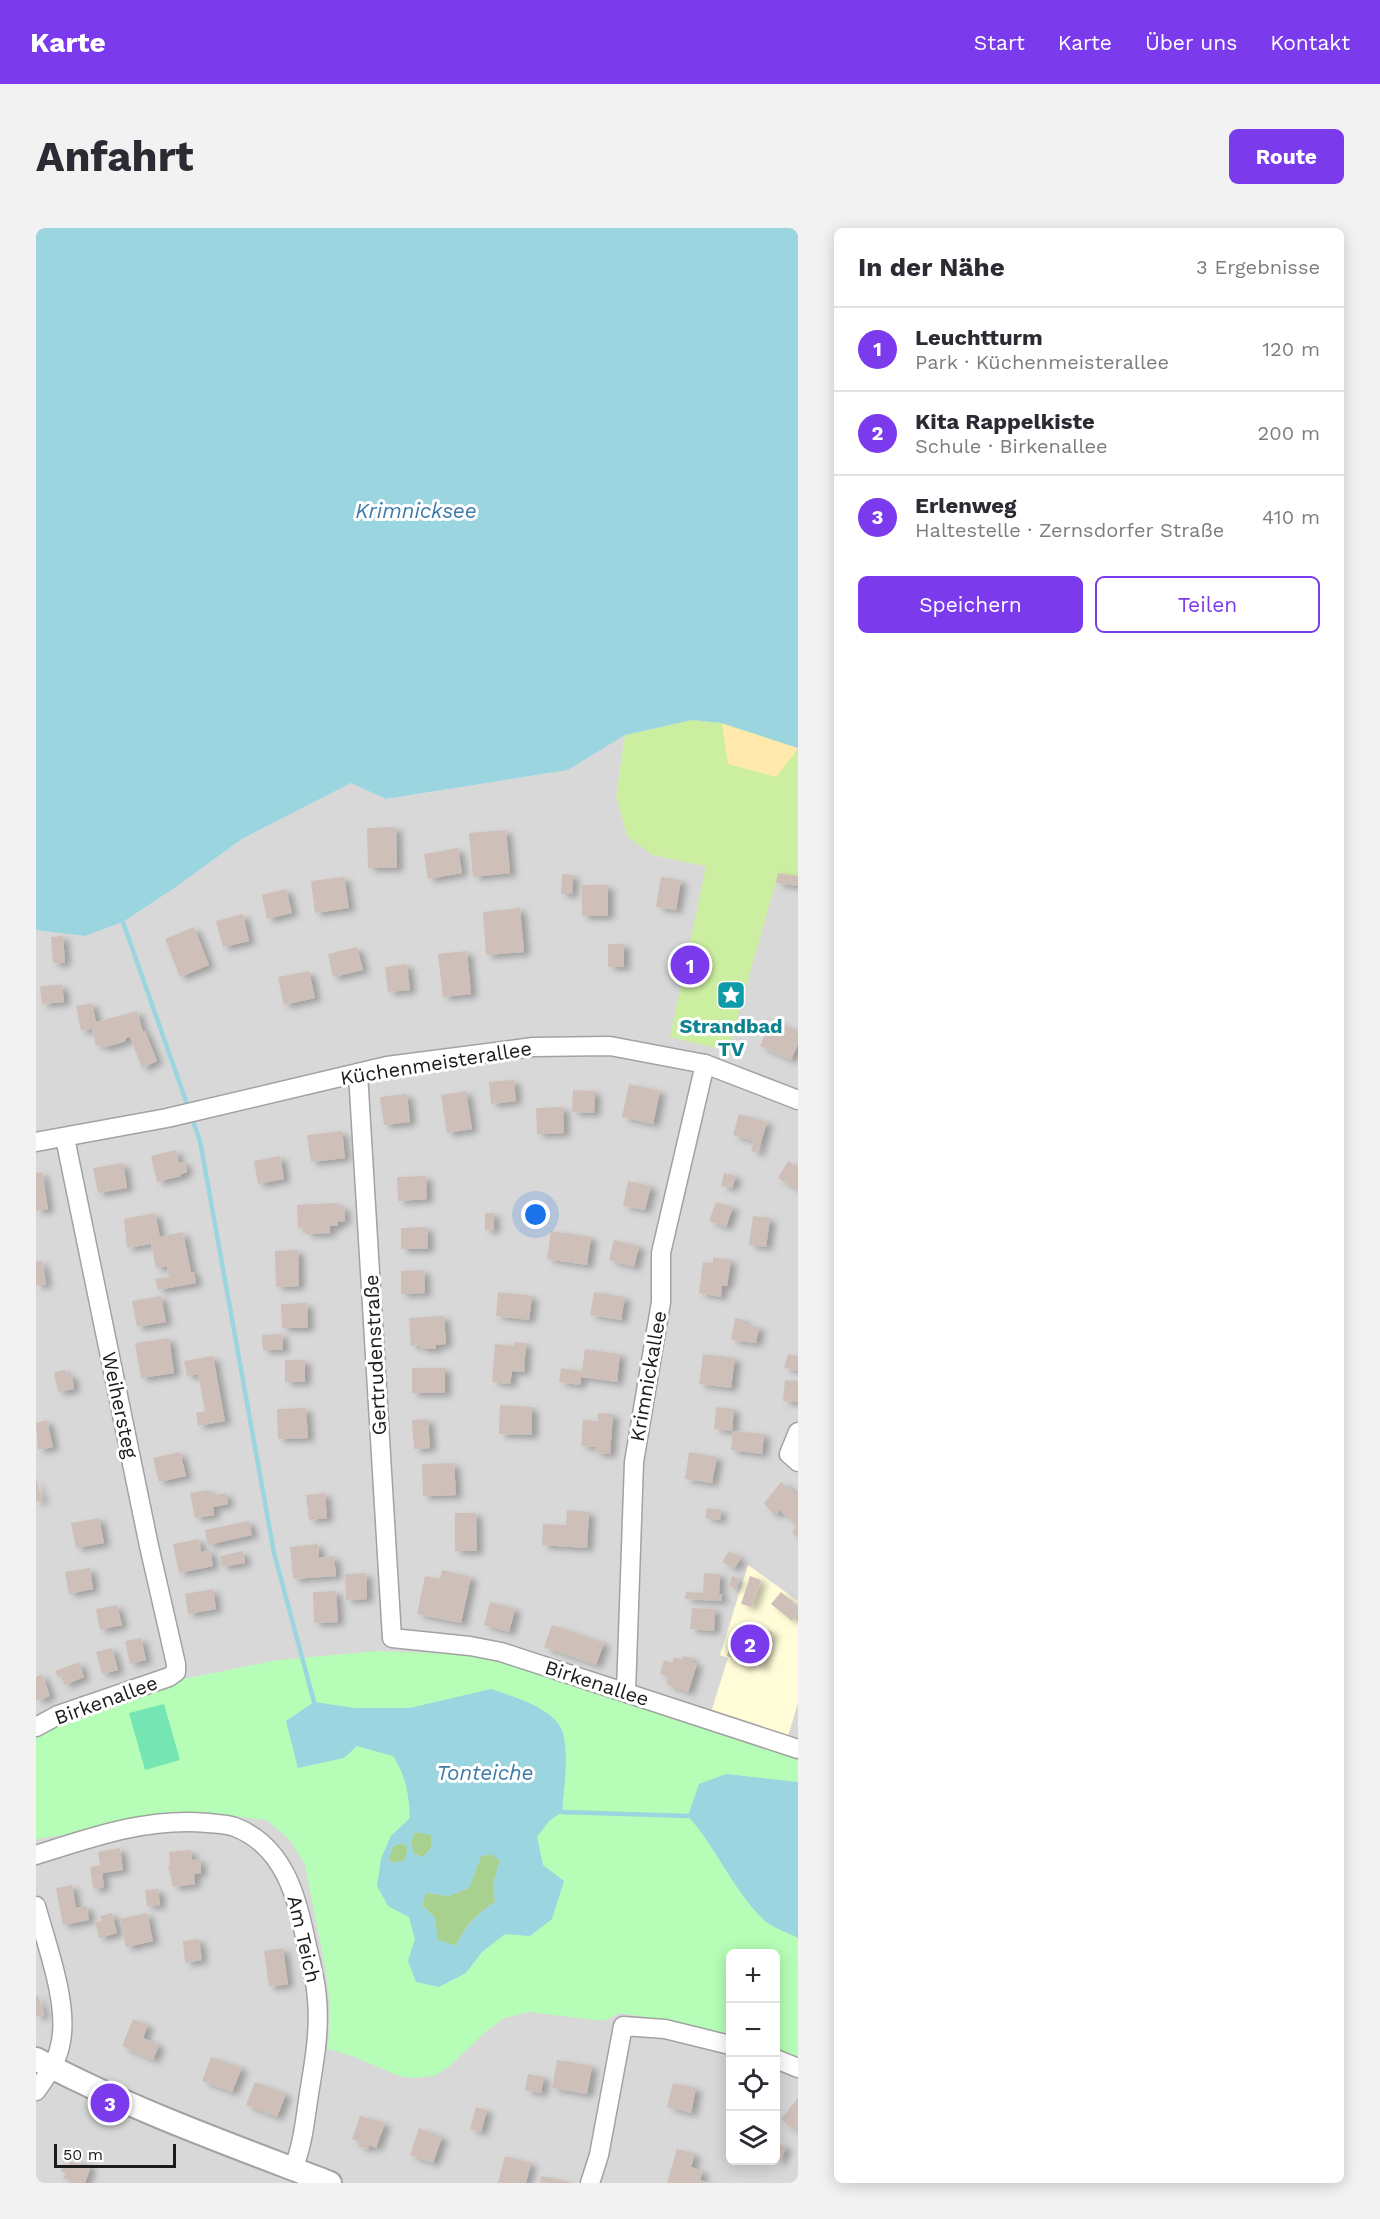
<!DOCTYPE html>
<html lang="de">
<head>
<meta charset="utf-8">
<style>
	:root { --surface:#fff; --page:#f2f2f3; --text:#2b2b33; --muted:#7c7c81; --line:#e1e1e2; --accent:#7c3aed }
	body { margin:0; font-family:"Work Sans",sans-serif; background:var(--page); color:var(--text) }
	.controls { position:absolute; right:18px; bottom:18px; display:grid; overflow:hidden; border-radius:9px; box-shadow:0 3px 15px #0003 }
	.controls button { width:54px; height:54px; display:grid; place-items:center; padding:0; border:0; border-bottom:2px solid var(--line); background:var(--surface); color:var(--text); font:30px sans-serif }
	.scale { position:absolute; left:18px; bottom:15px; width:122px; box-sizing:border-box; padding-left:6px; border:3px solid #1b1b1b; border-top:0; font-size:16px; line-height:21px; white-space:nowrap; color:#1b1b1b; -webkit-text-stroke:4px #fff; paint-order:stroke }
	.you { position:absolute; left:500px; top:987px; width:21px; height:21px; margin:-15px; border:4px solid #fff; border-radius:50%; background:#1a73e8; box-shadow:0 0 0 9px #1a73e833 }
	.badge { display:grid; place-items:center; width:39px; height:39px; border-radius:50%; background:var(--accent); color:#fff; font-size:20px; font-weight:700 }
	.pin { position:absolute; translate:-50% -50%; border:3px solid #fff; box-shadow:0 2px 6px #0006 }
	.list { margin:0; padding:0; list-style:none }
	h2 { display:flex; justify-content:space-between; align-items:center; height:78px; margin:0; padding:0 24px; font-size:26px }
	h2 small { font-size:20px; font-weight:400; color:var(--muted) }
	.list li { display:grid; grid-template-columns:39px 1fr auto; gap:18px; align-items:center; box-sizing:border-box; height:84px; padding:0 24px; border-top:2px solid var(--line) }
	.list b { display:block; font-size:22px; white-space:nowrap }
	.list p { margin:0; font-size:20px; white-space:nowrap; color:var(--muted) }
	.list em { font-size:20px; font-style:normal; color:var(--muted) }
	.actions { display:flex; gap:12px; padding:18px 24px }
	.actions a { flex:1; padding:14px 0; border:2px solid var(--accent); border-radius:9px; text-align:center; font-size:21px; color:var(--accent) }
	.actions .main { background:var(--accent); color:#fff }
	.icon { flex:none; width:33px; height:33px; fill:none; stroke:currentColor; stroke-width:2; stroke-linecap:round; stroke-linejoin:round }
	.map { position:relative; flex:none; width:762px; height:1955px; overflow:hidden; border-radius:9px }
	header { display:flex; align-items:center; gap:36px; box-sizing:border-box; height:84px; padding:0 30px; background:var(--accent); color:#fff }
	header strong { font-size:28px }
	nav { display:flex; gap:33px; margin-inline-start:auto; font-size:21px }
	.intro { display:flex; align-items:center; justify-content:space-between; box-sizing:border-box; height:144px; padding:0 36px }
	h1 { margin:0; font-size:42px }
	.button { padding:15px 27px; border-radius:9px; background:var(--accent); color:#fff; font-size:21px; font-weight:700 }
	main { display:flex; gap:36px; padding:0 36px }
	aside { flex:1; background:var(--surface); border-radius:9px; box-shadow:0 3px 15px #0003 }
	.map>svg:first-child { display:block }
	.residential { fill:#d9d8d8; fill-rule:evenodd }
	.education { fill:#fffcd7 }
	.grass { fill:#cbeea0 }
	.forest { fill:#a8d190 }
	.sand { fill:#ffe9ac }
	.park { fill:#b6feb7; fill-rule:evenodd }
	.pitch { fill:#75e5b3 }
	.water { fill:#9bd5e0; fill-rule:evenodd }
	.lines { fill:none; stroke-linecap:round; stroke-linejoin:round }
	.stream { stroke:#9bd5e0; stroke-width:4.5 }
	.building { fill:#cec0b8; filter:url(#shadow) }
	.minor-casing { stroke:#a2a2a2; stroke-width:21 }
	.tertiary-casing { stroke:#a2a2a2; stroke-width:26 }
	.minor { stroke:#fff; stroke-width:18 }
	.tertiary { stroke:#fff; stroke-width:22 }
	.labels { text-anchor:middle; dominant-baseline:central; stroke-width:6; stroke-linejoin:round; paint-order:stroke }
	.culture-label { font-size:20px; font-weight:bold; fill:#0d838f; stroke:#fff }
	.street-label { font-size:20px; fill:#1b1b1b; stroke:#fff }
	.water-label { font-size:21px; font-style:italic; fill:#3e7baa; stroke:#fff }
</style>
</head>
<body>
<header>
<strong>Karte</strong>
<nav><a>Start</a><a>Karte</a><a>Über uns</a><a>Kontakt</a></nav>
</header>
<div class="intro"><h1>Anfahrt</h1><a class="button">Route</a></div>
<main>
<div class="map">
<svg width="762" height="1955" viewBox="0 0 762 1955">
	<defs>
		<filter id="shadow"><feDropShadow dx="6" dy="3.5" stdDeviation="3" flood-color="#0004"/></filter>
	</defs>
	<rect width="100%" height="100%" fill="#eee8df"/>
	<!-- residential -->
	<path class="residential" d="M589,507L580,568L616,627L670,638L692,822L742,645L762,648V1955H0V702L49,708L87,694L137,661L206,611L315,555L351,571L532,542ZM694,1726H740V1932H694Z"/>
	<!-- education -->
	<polygon class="education" points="712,1337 762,1373 762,1475 752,1508 675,1484 692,1430 684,1427"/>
	<!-- grass -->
	<polygon class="grass" points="656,492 686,495 762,520 762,648 742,646 692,823 634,809 670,638 616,627 591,608 580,568 589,507"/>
	<!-- forest -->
	<g class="forest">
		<polygon points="379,1604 395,1607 396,1619 387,1629 378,1626 375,1613"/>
		<polygon points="365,1615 372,1619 369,1632 357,1635 353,1632 356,1619"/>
		<path d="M455,1626L464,1632L457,1656L459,1674C441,1686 428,1698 420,1718L401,1712L399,1690L386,1677L390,1665L413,1668L433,1660L445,1628Z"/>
	</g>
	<!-- sand -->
	<polygon class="sand" points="686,496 762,520 762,521 740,549 692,536"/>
	<!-- park -->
	<path class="park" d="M342,1423L445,1427L762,1529V1554H750L652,1588C680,1619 696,1660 726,1690C734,1699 751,1704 762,1710V1834L740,1827V1726H694V1814L604,1788L584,1785L568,1793L492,1784L468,1790L448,1805L415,1837L398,1848L377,1850L363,1848L319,1829L292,1821L294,1780L290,1743L269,1637L254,1612L231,1592L183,1587L138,1590L0,1611V1503L137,1453L242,1432ZM455,1461L527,1504L529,1532L526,1584L513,1593L501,1608L507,1637L494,1708L469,1706L445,1724L430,1745L372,1733L379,1711L373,1689L352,1678L345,1631L355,1608L374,1590C373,1566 370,1548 357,1528L321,1518L278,1474L319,1480H374Z"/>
	<!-- pitch -->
	<polygon class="pitch" points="128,1476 144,1532 109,1542 93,1485"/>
	<!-- water -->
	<g class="water">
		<polygon points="0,0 762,0 762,520 686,495 656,492 589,507 532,542 350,571 315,555 206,611 137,661 87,694 49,708 0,702"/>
		<path d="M455,1461C476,1468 521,1481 527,1505C533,1529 528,1559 526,1584L513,1593L501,1609L507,1637L528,1653L516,1691L494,1708L469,1706L446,1724L430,1745L403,1759L380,1754L372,1733L379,1711L373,1689L352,1678L341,1658L345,1631L355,1608L374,1590C373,1566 370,1548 357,1528L321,1518L308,1530L262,1540L250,1493L278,1474L319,1480H374ZM379,1604L395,1607L396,1619L387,1629L378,1626L375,1613ZM365,1615L372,1619L369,1632L357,1635L353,1632L356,1619ZM455,1626L464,1632L457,1656L459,1674C441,1686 429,1698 420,1718L402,1712L399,1690L386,1677L390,1665L413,1668L433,1660L445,1628Z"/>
		<path d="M690,1546L762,1554V1710C751,1704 734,1699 726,1690C696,1660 680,1619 652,1588L663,1556Z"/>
	</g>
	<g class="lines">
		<!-- stream -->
		<g class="stream">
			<polyline points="87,694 152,879"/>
			<polyline points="156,890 164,913 238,1325 278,1474"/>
			<polyline points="526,1584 652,1588"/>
		</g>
	</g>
	<!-- building -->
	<g class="building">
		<polygon points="360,599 361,640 332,640 331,600"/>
		<polygon points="470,602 474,645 437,649 433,605"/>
		<polygon points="422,620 426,645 392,651 388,626"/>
		<polygon points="742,645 762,648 762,658 740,655"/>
		<polygon points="526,646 537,647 536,666 525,666"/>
		<polygon points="308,649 313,680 279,685 275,653"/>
		<polygon points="625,649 645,652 640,682 620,679"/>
		<rect x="546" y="657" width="26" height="31"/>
		<polygon points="250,661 256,685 231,691 226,667"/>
		<polygon points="484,680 488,724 450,727 447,684"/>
		<polygon points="207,686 213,713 187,719 180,693"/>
		<polygon points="158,699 173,737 144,749 129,711"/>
		<polygon points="27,708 29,735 17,735 15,709"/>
		<rect x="572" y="716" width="16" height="23"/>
		<polygon points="321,719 327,742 297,749 292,726"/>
		<polygon points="431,723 435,766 407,769 402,726"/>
		<polygon points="371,736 374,762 352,764 349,739"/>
		<polygon points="273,743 279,770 248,777 242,749"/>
		<polygon points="26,757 28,774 6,776 4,758"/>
		<polygon points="56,775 60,794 101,783 107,804 109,803 121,833 106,840 94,809 90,810 90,813 67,820 66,816 60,818 56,801 45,803 40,778"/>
		<polygon points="735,792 762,803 762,816 755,832 724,818"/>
		<polygon points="478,852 480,873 455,876 453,854"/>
		<polygon points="593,856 624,863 617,896 586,889"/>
		<polygon points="537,862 559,863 558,885 536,884"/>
		<polygon points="430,863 436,901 411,905 405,867"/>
		<polygon points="371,866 374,894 348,897 344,869"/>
		<polygon points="527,879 528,905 501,906 500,880"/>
		<polygon points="703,886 731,894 722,925 715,923 718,913 697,907"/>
		<polygon points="306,903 309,930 275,934 271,907"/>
		<polygon points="140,922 143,935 149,934 151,944 145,946 145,948 121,954 115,928"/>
		<polygon points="244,928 248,951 222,956 218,933"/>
		<polygon points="752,933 762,939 762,962 742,950"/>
		<polygon points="87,935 91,960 62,965 57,940"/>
		<polygon points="6,944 12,981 0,983 0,945"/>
		<polygon points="688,945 700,948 696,960 685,958"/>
		<polygon points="390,948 391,971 362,973 361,949"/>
		<polygon points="592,953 615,958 609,982 587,978"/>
		<polygon points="680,974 697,979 690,999 673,993"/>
		<polygon points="301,975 301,979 308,978 309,993 302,994 302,998 294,998 294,1005 270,1006 270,999 262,1000 261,977"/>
		<polygon points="119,985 124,1009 147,1004 155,1044 158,1044 160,1055 122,1062 119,1051 133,1049 131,1038 120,1040 115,1016 91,1020 88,991"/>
		<rect x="449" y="985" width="9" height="17"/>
		<polygon points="717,988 734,990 730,1019 713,1017"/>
		<polygon points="391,999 392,1021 365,1021 365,1000"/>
		<polygon points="515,1003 555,1009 551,1037 511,1031"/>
		<polygon points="578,1012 603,1018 598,1039 573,1032"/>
		<polygon points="262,1022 263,1058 240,1059 239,1023"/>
		<polygon points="677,1029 695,1032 691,1058 686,1058 685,1069 663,1065 667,1034 677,1035"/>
		<polygon points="6,1033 10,1056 0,1058 0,1034"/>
		<polygon points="388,1042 389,1065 365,1066 365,1043"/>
		<polygon points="462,1064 496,1068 493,1092 460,1088"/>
		<polygon points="558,1064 589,1069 585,1092 554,1087"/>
		<polygon points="125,1068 130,1094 101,1099 96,1073"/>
		<polygon points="271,1075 272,1100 246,1100 245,1076"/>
		<polygon points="408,1088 410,1116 400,1117 400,1121 384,1121 384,1117 375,1118 373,1090"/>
		<polygon points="699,1090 708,1092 707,1096 723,1099 720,1115 695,1112"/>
		<polygon points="246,1106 247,1122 227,1122 226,1107"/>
		<polygon points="133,1110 138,1145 105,1150 99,1115"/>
		<polygon points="479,1114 490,1115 488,1144 476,1143 474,1156 456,1154 459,1116 478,1118"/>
		<polygon points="549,1121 584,1126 581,1154 545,1149 544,1157 523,1154 525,1140 546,1143"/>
		<polygon points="667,1126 699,1130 695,1160 663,1156"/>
		<polygon points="752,1126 762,1128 762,1143 748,1140"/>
		<polygon points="177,1128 189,1193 162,1198 160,1185 169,1183 162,1146 151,1148 148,1133"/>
		<rect x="249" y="1132" width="20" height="22"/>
		<rect x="376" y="1140" width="33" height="25"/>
		<polygon points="29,1142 31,1148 36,1147 38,1161 22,1164 18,1144"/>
		<polygon points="749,1152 762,1153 762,1174 747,1173"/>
		<polygon points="464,1177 496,1179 496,1207 463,1206"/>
		<polygon points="680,1179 698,1181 696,1203 678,1201"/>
		<polygon points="270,1180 272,1210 242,1211 241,1181"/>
		<polygon points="562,1185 577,1186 574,1226 559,1225 560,1219 545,1218 547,1192 562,1193"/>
		<polygon points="392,1191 394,1220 378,1221 376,1192"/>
		<polygon points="11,1192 17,1219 2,1222 0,1195"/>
		<polygon points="697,1203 728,1206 726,1226 695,1222"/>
		<polygon points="144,1224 150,1248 123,1254 117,1230"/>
		<polygon points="653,1224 681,1229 676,1255 649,1251"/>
		<polygon points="418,1235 420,1267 387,1268 386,1236"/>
		<polygon points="0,1249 6,1273 0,1274"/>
		<polygon points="745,1254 762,1267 762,1309 756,1305 760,1298 755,1294 757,1293 743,1282 741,1286 737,1286 728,1275"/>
		<polygon points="173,1262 175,1268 190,1265 192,1276 177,1279 178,1287 159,1290 154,1265"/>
		<polygon points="289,1265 291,1290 273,1292 270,1267"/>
		<polygon points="671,1280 685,1282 684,1292 669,1290"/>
		<polygon points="531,1282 553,1284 551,1320 506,1317 507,1296 530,1297"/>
		<polygon points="419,1285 440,1285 441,1323 419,1323"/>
		<polygon points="63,1290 68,1315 40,1320 35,1295"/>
		<polygon points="213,1293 216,1307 172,1317 169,1302"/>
		<polygon points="163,1311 165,1324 174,1322 177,1338 143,1345 137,1316"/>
		<polygon points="282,1316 283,1330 298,1328 300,1348 257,1351 254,1319"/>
		<polygon points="207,1323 209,1335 186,1339 184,1328"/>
		<polygon points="693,1323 705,1330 698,1341 686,1334"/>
		<polygon points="54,1340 57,1361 33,1366 29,1344"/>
		<polygon points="406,1342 435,1349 425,1395 381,1386 389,1348 404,1351"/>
		<polygon points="330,1345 331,1371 310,1372 309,1346"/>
		<polygon points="668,1345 684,1346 683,1366 686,1366 686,1373 649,1371 650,1364 667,1365"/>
		<polygon points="696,1348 703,1350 700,1361 693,1358"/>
		<polygon points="714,1348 725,1352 716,1379 705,1376"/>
		<polygon points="177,1361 180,1381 152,1386 149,1366"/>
		<polygon points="300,1363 302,1394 278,1395 277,1364"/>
		<polygon points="745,1364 762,1378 762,1385 756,1393 735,1376"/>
		<polygon points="454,1374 479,1381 473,1404 448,1397"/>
		<polygon points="81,1377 86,1397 64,1402 60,1381"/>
		<polygon points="656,1380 679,1381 678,1403 654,1401"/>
		<polygon points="713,1396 737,1404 726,1440 713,1435 710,1439 705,1438 704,1432 691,1428 697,1408 709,1412"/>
		<polygon points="516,1397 568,1415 560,1437 508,1419"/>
		<polygon points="105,1410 110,1432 94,1436 89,1413"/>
		<polygon points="76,1420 82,1442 66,1446 60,1424"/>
		<polygon points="647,1428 656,1430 655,1434 661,1436 652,1464 630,1456 632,1449 624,1446 628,1432 636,1435 638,1429 646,1432"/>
		<polygon points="43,1434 48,1449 29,1457 25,1448 22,1449 19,1443"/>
		<polygon points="6,1446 14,1468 0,1473 0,1449"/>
		<polygon points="84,1620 87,1642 66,1645 68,1659 57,1661 54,1639 64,1637 62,1624"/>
		<polygon points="155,1622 156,1632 164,1631 165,1645 158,1646 159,1656 137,1659 132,1637 134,1637 133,1624"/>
		<polygon points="36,1657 40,1680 51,1678 53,1692 27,1697 20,1660"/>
		<polygon points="122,1661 124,1677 111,1678 109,1662"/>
		<polygon points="76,1685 81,1705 63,1710 59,1694 66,1693 64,1688"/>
		<polygon points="111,1685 117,1713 90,1719 84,1691"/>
		<polygon points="163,1711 166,1732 149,1735 147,1713"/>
		<polygon points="247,1720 252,1756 233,1759 228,1723"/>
		<polygon points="0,1768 2,1768 8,1787 0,1789"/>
		<polygon points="97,1791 112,1797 107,1810 123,1817 117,1832 86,1818"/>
		<polygon points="175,1829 206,1840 196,1864 166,1853"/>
		<polygon points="521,1832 556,1838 551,1866 516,1860"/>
		<polygon points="492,1846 508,1849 505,1865 489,1862"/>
		<polygon points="219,1854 250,1866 241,1889 210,1877"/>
		<polygon points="637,1855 660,1860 655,1885 631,1879"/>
		<polygon points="762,1870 762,1905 745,1891"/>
		<polygon points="440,1879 451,1882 445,1904 434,1901"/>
		<polygon points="324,1888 349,1895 340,1920 333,1917 332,1921 322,1918 324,1914 316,1911"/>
		<polygon points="383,1900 406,1909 397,1935 374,1927"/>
		<polygon points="740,1914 750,1919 743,1935 740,1933"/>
		<polygon points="641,1921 659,1926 655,1939 667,1943 664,1952 672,1955 631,1955"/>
		<polygon points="469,1928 495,1935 490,1955 462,1955"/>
		<polygon points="34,1933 44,1937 47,1934 53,1937 54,1941 49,1955 39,1955 27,1950 30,1945 25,1944 27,1936 32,1938"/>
		<polygon points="505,1948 534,1954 533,1955 504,1955"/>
	</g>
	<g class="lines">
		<!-- minor casing -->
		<g class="minor-casing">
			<g id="minor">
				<polyline points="322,845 356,1410 434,1418 465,1424 762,1521"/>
				<polyline points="0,914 131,890 351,838 497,819 574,818 669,836 762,872"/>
				<polyline points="762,1204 753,1226 762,1234"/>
				<polyline points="590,1464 598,1234 625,1074 625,1025 669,836"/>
				<polyline points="0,1499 22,1487 133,1449 140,1444 140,1436 113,1318 29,910"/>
				<path d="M0,1627C56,1609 113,1589 172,1595C181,1596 191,1596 199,1599C250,1619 261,1671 271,1718C275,1735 280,1753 281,1771C284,1803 278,1835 273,1866C269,1892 267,1917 257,1941"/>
				<path d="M0,1678C11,1718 34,1779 24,1818C21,1833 9,1851 0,1863"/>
				<polyline points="740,1831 762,1840"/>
				<polyline points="554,1955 563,1927 587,1798 629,1801 694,1817"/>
			</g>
		</g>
		<!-- tertiary casing -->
		<g class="tertiary-casing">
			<path id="tertiary" d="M0,1831C94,1881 195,1917 294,1955"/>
		</g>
		<!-- minor -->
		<use href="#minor" class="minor"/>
		<!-- tertiary -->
		<use href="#tertiary" class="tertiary"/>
	</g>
	<!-- icons -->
	<defs>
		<g id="sight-square" transform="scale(1.5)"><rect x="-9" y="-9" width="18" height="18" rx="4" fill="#0f9aa8" stroke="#fff"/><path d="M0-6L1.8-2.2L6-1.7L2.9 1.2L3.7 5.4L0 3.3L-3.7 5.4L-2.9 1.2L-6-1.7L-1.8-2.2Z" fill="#fff"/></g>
	</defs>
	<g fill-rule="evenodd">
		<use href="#sight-square" x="695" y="767"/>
	</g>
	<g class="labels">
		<!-- culture labels -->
		<g class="culture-label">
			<text x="695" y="798">Strandbad<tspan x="695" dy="23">TV</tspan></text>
		</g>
		<!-- street labels -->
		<g class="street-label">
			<text transform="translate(400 835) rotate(-9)">Küchenmeisterallee</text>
			<text transform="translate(339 1127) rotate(-93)">Gertrudenstraße</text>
			<text transform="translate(612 1148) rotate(-80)">Krimnickallee</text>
			<text transform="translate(84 1177) rotate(78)">Weihersteg</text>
			<text transform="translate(561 1455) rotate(18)">Birkenallee</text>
			<text transform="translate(70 1472) rotate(-20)">Birkenallee</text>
			<text transform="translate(268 1711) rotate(77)">Am Teich</text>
		</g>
		<!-- water labels -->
		<g class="water-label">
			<text x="380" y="282">Krimnicksee</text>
			<text x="449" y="1544">Tonteiche</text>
		</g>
	</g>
</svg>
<div class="controls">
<button>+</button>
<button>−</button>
<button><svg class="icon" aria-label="locate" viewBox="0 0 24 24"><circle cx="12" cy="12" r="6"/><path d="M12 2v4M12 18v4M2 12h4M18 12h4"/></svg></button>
<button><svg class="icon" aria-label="layers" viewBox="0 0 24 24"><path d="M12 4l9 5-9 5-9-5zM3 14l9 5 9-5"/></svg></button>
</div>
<div class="scale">50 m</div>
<div class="you"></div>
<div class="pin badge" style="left:654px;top:737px">1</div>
<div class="pin badge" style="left:714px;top:1416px">2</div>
<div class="pin badge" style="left:74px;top:1875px">3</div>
</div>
<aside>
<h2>In der Nähe<small>3 Ergebnisse</small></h2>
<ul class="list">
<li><span class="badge">1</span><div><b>Leuchtturm</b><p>Park · Küchenmeisterallee</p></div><em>120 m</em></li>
<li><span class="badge">2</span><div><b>Kita Rappelkiste</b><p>Schule · Birkenallee</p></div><em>200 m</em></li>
<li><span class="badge">3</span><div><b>Erlenweg</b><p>Haltestelle · Zernsdorfer Straße</p></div><em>410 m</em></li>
</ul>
<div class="actions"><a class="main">Speichern</a><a>Teilen</a></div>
</aside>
</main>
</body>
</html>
